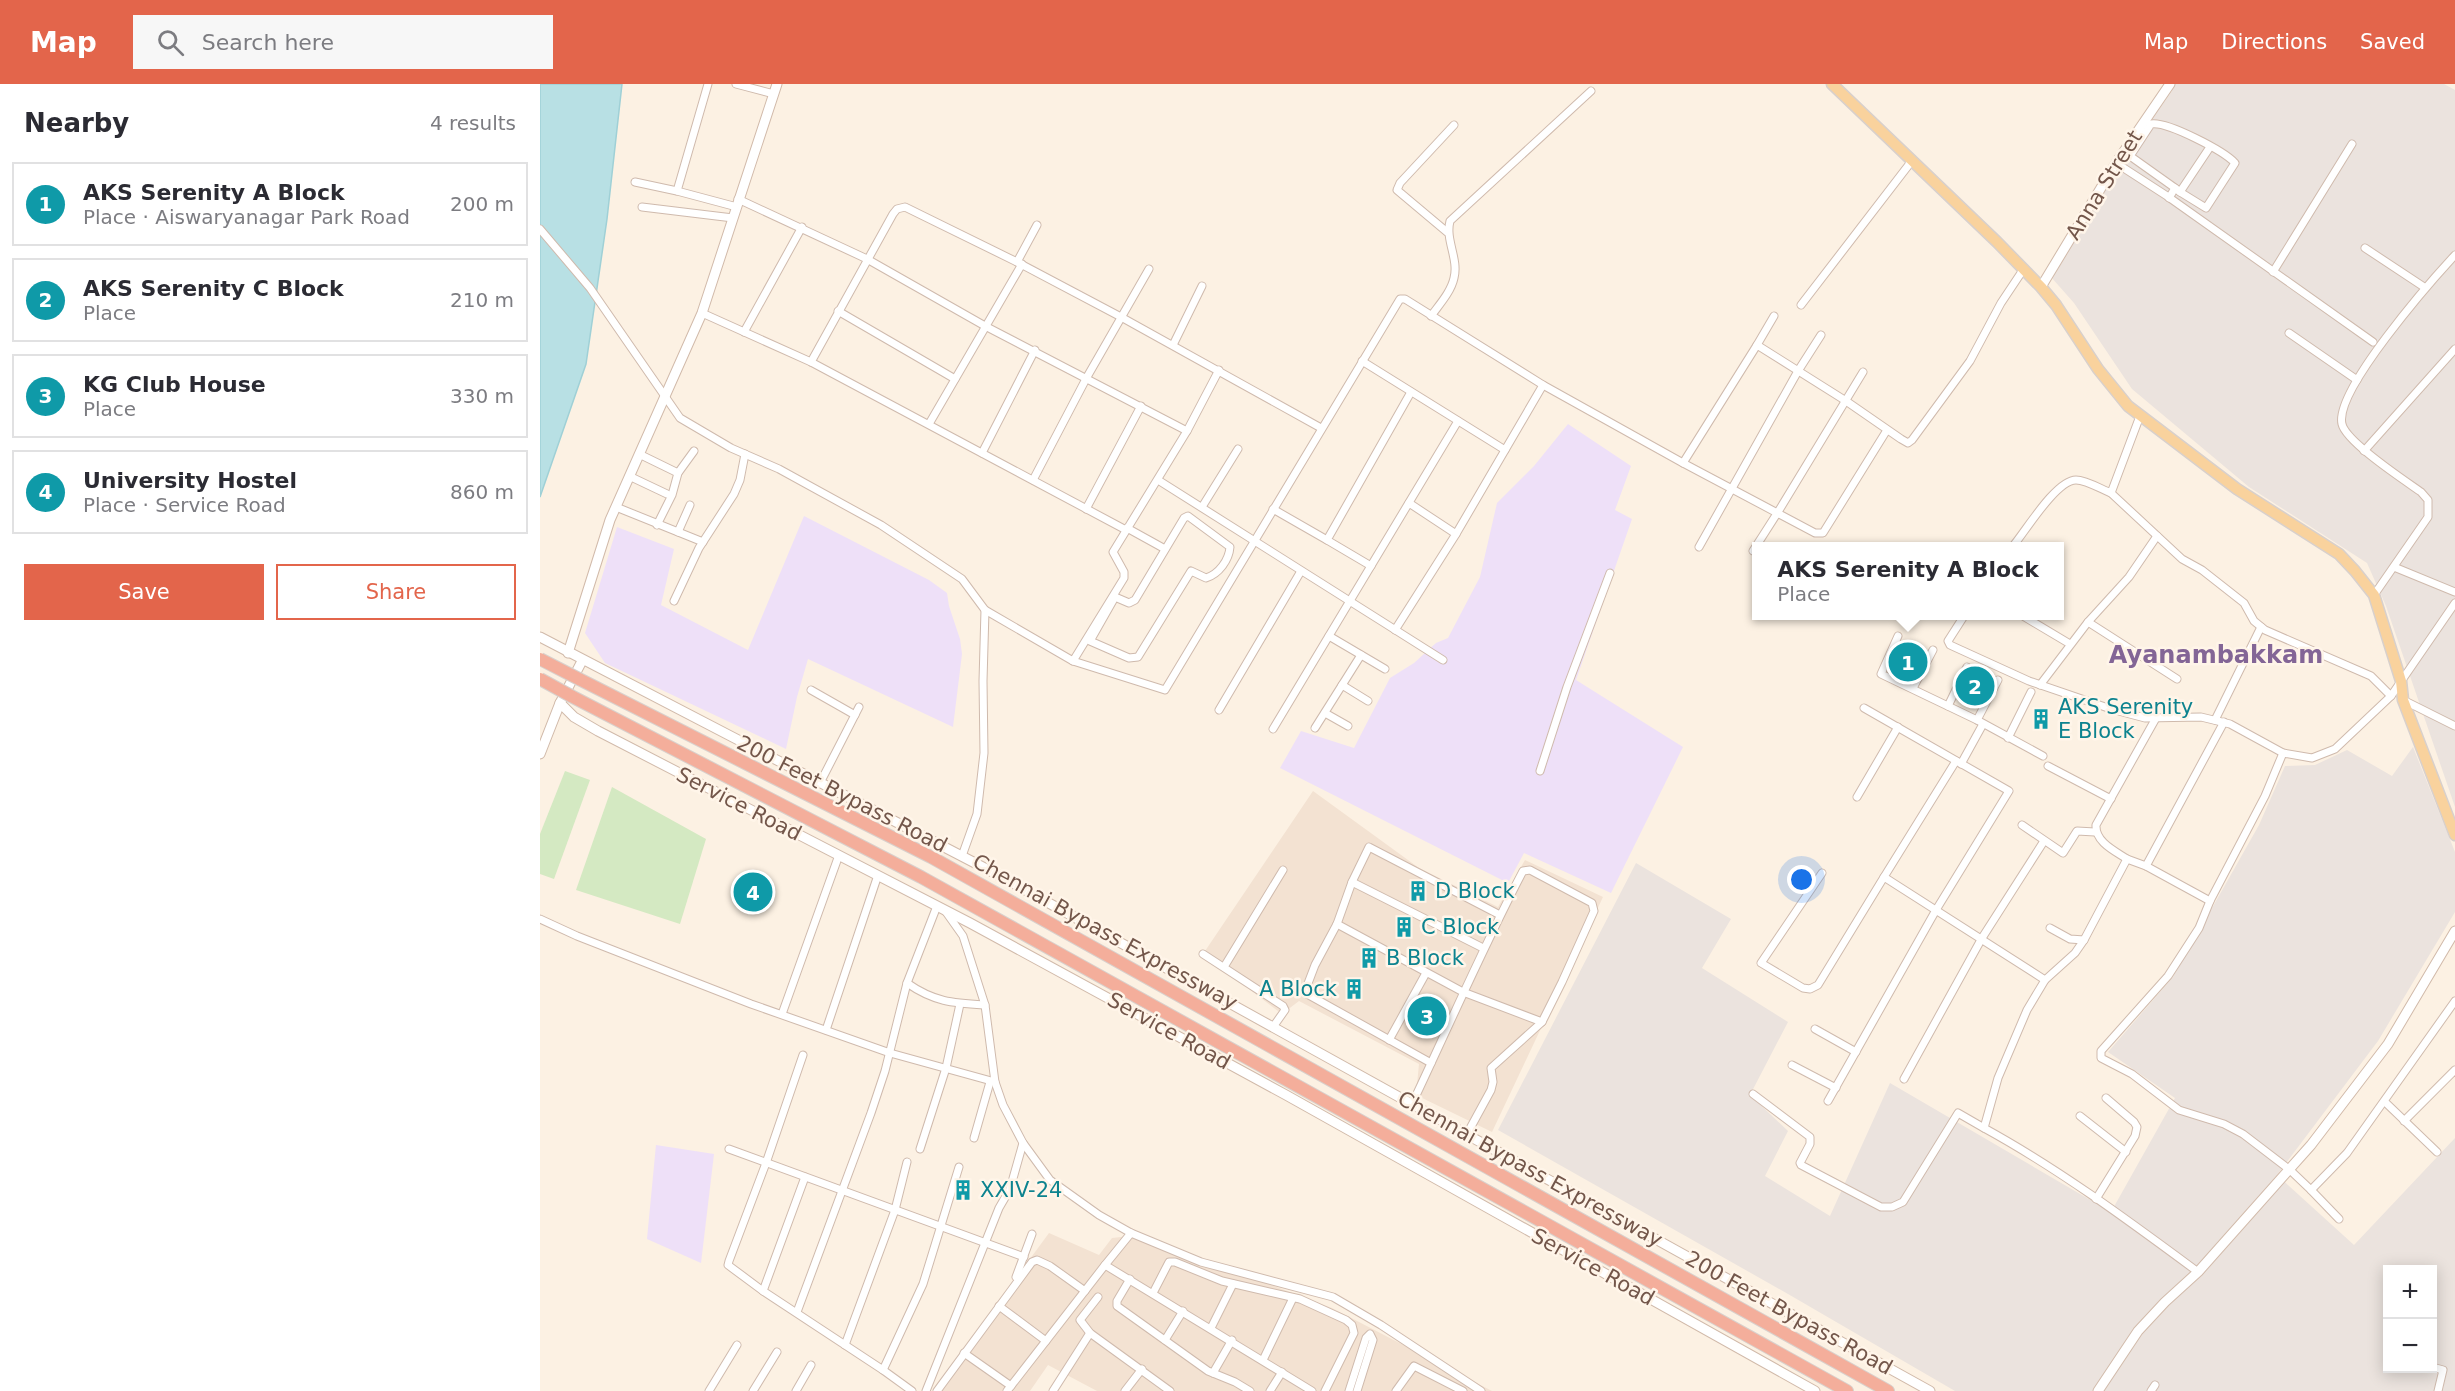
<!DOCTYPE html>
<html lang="en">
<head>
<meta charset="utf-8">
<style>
	:root { --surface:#fff; --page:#f7f7f7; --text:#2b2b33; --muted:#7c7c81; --line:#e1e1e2; --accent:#e3654b }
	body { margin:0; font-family:"DejaVu Sans",sans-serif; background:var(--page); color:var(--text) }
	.controls { position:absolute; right:18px; bottom:18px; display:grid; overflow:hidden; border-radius:0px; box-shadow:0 3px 15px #0003 }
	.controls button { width:54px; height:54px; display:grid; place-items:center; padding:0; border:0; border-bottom:2px solid var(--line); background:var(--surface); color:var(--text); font:30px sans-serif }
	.you { position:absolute; left:1262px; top:796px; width:21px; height:21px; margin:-15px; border:4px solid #fff; border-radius:50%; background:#1a73e8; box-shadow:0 0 0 9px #1a73e833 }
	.badge { display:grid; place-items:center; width:39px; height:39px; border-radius:50%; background:var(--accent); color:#fff; font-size:20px; font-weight:700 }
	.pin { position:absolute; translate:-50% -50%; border:3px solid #fff; box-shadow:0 2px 6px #0006 }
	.popup { position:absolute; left:1212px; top:458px; width:312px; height:78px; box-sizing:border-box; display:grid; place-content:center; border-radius:0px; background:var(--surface); filter:drop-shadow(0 2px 4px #0005); font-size:20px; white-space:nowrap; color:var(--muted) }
	.popup b { font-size:22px; color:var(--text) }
	.popup::after { content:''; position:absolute; left:50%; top:100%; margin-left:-12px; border:12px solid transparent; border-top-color:var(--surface) }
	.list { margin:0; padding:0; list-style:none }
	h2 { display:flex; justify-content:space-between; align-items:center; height:78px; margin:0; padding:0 24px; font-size:26px }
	h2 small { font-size:20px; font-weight:400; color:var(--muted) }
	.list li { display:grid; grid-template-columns:39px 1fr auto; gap:18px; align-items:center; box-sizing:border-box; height:84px; margin:0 12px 12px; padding:0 12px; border:2px solid var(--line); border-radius:0px }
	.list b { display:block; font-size:22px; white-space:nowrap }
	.list p { margin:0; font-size:20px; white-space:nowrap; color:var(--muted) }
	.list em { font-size:20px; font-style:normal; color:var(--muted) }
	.actions { display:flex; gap:12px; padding:18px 24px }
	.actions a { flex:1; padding:14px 0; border:2px solid var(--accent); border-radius:0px; text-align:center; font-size:21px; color:var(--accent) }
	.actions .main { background:var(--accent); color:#fff }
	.icon { flex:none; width:33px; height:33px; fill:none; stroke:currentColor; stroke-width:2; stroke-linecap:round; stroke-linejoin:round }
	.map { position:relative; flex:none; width:1915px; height:1307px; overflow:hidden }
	header { display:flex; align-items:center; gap:36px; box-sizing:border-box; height:84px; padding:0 30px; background:var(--accent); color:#fff }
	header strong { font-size:28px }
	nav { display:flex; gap:33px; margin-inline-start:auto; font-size:21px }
	.search { width:420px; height:54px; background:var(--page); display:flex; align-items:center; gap:15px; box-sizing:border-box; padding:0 21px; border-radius:0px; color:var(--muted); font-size:22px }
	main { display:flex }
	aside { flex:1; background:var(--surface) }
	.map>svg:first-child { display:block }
	.residential { fill:#f3e2d2 }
	.industrial { fill:#ebe3de; fill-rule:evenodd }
	.education { fill:#eee0f8 }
	.green { fill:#d4e9c2 }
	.water { fill:#b8e0e4; stroke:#9fd0d6; stroke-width:1.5 }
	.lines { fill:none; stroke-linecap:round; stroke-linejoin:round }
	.street-casing { stroke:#cfbaad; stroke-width:9 }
	.secondary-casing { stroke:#d1baaa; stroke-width:11 }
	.primary-casing { stroke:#d8d0cc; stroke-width:13 }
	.highway-casing { stroke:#d8d0cc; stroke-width:14 }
	.street { stroke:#fff; stroke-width:7 }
	.secondary { stroke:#fff; stroke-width:9 }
	.primary { stroke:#f9d29d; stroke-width:10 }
	.highway { stroke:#f4ae9b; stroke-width:12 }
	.highway-bridge-casing { stroke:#d8d0cc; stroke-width:14; stroke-linecap:butt }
	.highway-bridge { stroke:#f4ae9b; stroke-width:12 }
	.labels { text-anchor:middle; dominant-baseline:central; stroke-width:5; stroke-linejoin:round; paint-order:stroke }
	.street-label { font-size:21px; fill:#73564a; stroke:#fff5e9 }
	.culture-label { font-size:21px; fill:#0d838f; stroke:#fff5e9; text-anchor:start }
	.quarter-label { font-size:24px; font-weight:bold; fill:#836596; stroke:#fff5e9 }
</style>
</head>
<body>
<header>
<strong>Map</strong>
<div class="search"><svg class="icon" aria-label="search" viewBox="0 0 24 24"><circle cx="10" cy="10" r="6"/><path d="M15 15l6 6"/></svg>Search here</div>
<nav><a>Map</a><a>Directions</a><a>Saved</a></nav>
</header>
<main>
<aside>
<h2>Nearby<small>4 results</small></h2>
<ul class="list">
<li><span class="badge" style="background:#0f9aa8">1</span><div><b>AKS Serenity A Block</b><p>Place · Aiswaryanagar Park Road</p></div><em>200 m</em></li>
<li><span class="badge" style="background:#0f9aa8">2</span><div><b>AKS Serenity C Block</b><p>Place</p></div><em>210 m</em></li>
<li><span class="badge" style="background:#0f9aa8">3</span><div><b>KG Club House</b><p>Place</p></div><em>330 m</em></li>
<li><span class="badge" style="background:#0f9aa8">4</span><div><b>University Hostel</b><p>Place · Service Road</p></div><em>860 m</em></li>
</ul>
<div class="actions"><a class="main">Save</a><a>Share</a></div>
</aside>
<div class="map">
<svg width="1915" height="1307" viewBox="0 0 1915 1307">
	<rect width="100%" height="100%" fill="#fcf1e3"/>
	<!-- residential -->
	<g class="residential">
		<polygon points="773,707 879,784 958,823 985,776 1063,813 952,1048 876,1011 879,980 759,917 742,930 663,870"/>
		<polygon points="509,1149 559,1171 572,1154 599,1151 792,1224 952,1307 557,1307 508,1281 490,1307 393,1307"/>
	</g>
	<!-- industrial -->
	<g class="industrial">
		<polygon points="1623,0 1904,0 1915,6 1915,723 1846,522 1827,479 1709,403 1592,305 1534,219 1511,193 1569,95 1632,7"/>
		<path d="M1873,663L1915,768V828L1838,957L1737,1091L1814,1161L1915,1054V1307H1415L1248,1210L958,1046L1096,779L1191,835L1162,884L1248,938L1210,1011L1248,1047L1225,1092L1290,1132L1350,999L1571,1128L1635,1014L1568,968L1633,893L1719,741L1745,682L1775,681L1807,666L1852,692ZM1848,1186H1892V1284H1848Z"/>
	</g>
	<!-- education -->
	<g class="education">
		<polygon points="1028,340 1091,382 1075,426 1092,435 1036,596 1143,663 1071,809 984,769 968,799 740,684 761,647 814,664 850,594 874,579 896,559 908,554 940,493 957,419 994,382"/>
		<polygon points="264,432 389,496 407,509 409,522 420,555 422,570 413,643 268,575 257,613 246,665 65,579 45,549 77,443 134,465 121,521 208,566"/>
		<polygon points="116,1061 174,1070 161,1179 107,1155"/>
	</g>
	<!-- green -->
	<g class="green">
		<polygon points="25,687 50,696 14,795 0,790 0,750"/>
		<polygon points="72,703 166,755 140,840 36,806"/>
	</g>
	<!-- water -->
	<polygon class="water" points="0,0 82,0 67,135 46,280 0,413"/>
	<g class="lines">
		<!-- street casing -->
		<g class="street-casing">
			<g id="street">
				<polyline points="168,0 137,107 197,123"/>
				<polyline points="196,0 234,10"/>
				<polyline points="1576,79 1627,112 1833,258"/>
				<polyline points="95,98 137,107"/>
				<path d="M1635,104L1590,72L1611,40C1627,37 1684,67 1695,79L1666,124L1640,108"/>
				<polyline points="1629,114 1635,104 1640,108 1670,63"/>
				<polyline points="198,115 327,175 445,242 647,347"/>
				<polyline points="102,123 193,134"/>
				<polyline points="0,145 50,204 140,334 191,364 239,385 341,441 422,495 445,526 443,597 444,669 437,730 422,772"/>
				<polyline points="907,148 857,106 860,99 914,41"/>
				<polyline points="1825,164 1884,203"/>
				<polyline points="477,178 497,141"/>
				<polyline points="1733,188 1812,60"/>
				<polyline points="1261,221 1371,78"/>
				<polyline points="298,227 415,295"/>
				<polyline points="162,229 271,278 586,446"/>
				<path d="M891,232C899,221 911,208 914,194C919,175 905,156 910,137L1051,7"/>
				<polyline points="204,248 262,143"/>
				<polyline points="1749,249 1817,296"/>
				<polyline points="633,261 662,202"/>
				<polyline points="1217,261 1234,232"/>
				<polyline points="822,277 965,366"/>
				<polyline points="271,278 353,130 357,125 365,123 477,178 581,233 781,344"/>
				<polyline points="389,340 482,180"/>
				<polyline points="1347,346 1283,449 1275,449 1143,379 1217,261 1306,317 1361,355 1368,359 1372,356 1430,277 1461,219 1483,186"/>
				<polyline points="1824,367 1915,265"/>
				<polyline points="442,369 495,266"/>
				<polyline points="99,370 138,389"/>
				<polyline points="89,392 127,410"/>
				<polyline points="493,396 547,293 609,185"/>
				<polyline points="618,396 903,576"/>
				<polyline points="1571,409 1642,475 1662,486 1704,519 1714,537 1725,546 1831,592 1851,612"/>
				<polyline points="76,423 163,458"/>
				<polyline points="662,423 698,365"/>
				<polyline points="546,425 601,322"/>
				<polyline points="733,425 787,456"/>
				<path d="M648,432L690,463C689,476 679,490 666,494L651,487L598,573L589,574L550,557L575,513L589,519L595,516L644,434Z"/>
				<polyline points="117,441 132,411 138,389 154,367"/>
				<polyline points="587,444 625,465"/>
				<polyline points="138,448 150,421"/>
				<polyline points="916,450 1003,301"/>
				<path d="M1473,462C1485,448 1516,396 1536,396C1546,396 1561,405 1571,409L1600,332"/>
				<polyline points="1159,463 1258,287 1281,251"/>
				<polyline points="1213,467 1238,428 1323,288"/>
				<polyline points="831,482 787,456 871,308"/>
				<polyline points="1854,483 1915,508"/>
				<path d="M1834,511L1888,433V416L1881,408C1864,396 1806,358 1802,340C1794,307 1891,197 1915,171"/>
				<polyline points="134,517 159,464 194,410 200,396 205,370"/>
				<polyline points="445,526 533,577 584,494 584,488 573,468 647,347 679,286"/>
				<polyline points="1424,532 1408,557 1410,561 1489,597 1571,625 1605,634 1661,633 1690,640 1743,669 1772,674 1795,665 1851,612 1915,519"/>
				<polyline points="1483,532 1530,560"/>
				<polyline points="1548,538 1637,595"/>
				<polyline points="855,546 916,450 869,419"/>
				<polyline points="789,552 845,585"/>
				<polyline points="1358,552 1341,590 1437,636 1503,672"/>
				<polyline points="533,577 625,606 860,215 865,215 1003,301 1143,379"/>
				<polyline points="802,601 828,617"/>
				<polyline points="1500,601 1548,538 1589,493 1617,452"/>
				<polyline points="1373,604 1393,566"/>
				<polyline points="271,606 315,631"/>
				<polyline points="1863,616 1915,642"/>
				<polyline points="1408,622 1427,583"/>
				<polyline points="679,626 761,487"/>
				<polyline points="785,629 808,642"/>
				<polyline points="1437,636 1458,596"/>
				<polyline points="1675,636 1721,543"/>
				<polyline points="775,644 821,571"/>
				<polyline points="733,645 918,337"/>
				<polyline points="1468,654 1491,608"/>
				<polyline points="1743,669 1725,712 1670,817 1659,844 1628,892 1561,967 1561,974 1592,990 1639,1026 1684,1040 1703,1050 1750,1086 1771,1106 1807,1069 1915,917"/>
				<path d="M1416,677L1344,793L1505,896L1487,926L1458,994L1444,1044C1519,1085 1589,1137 1658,1188"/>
				<polyline points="1421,680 1443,640"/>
				<polyline points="1508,682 1571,715"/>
				<polyline points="1000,687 1027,603 1070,489"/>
				<polyline points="280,699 319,623"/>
				<polyline points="1317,713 1358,643"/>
				<polyline points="1482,741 1523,769 1537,747 1555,748"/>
				<path d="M1587,775C1575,767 1555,758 1556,741L1616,634"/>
				<polyline points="1606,782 1670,817"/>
				<polyline points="1282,789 1221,879 1263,904 1270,905 1278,901 1344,793"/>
				<polyline points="812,798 943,864"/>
				<polyline points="406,828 423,852 445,921 455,998 463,1021 483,1059 510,1096 559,1131 591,1149 661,1178 793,1213 841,1241 941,1307"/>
				<polyline points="0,835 37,852 211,920 350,969 455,998"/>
				<path d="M797,840L923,908L1002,938L1022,898L1054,827L1052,819L990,786L983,787C943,863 909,942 872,1020"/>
				<polyline points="1510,844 1530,855 1544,856"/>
				<polyline points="663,870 743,922 745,926 733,943"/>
				<polyline points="684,883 743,786"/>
				<polyline points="1505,896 1535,869 1544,856 1587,775 1606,782 1684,638"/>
				<path d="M367,899C394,918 413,919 445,921"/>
				<polyline points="242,930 299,771"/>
				<polyline points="1275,945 1316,968"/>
				<polyline points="286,946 338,791"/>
				<polyline points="849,956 886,889"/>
				<polyline points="891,979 767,910 767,902 775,881 797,840 812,798 829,763 960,831"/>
				<polyline points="1252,981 1296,1004"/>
				<polyline points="1364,995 1442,854 1504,757"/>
				<polyline points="1213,1010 1270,1053 1270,1060 1260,1079 1261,1081 1341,1123 1352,1123 1363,1118 1418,1029 1444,1044"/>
				<polyline points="1288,1017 1396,826 1469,707 1324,624"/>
				<polyline points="1845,1018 1897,1068"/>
				<polyline points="1540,1032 1586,1068"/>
				<polyline points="1864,1037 1915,986"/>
				<polyline points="927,1050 951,1006 953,998 951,984 1002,938"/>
				<polyline points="434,1054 450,998"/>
				<polyline points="189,1065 484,1173"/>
				<polyline points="380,1065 406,984 420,920"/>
				<polyline points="265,1093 223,1207 343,1286 383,1200 419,1083"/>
				<polyline points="1771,1106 1799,1135"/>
				<polyline points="1556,1115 1595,1052 1597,1043 1594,1038 1566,1014"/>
				<polyline points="591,1149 565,1181 772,1307"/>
				<polyline points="476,1193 492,1150"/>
				<polyline points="590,1195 577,1217 577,1222 668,1287 695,1298 710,1307"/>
				<polyline points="223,1207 188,1181 189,1177 226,1079 263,971"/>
				<polyline points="613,1209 629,1178 635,1178 682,1197 760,1215 806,1236 812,1241 814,1249 785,1307"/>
				<polyline points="558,1213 540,1236 550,1249 630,1307"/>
				<polyline points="459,1222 506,1257"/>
				<polyline points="257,1228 331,1029 345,987 367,899 397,822"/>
				<polyline points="671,1244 693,1200"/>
				<polyline points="625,1256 643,1227"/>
				<polyline points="305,1261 355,1126 367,1078"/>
				<polyline points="424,1269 471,1302"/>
				<polyline points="723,1276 753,1214"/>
				<polyline points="1892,1283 1903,1286 1898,1307"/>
				<polyline points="343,1286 372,1307"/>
				<polyline points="673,1289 692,1256"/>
				<polyline points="169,1307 197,1261"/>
				<polyline points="213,1307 237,1268"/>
				<polyline points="256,1307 271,1281"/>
				<polyline points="386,1307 459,1124 470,1105 483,1059"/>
				<polyline points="397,1307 492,1178 497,1176 510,1182 545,1207"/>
				<polyline points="467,1307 565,1181"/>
				<polyline points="513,1307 550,1249"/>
				<polyline points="585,1307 602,1285"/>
				<polyline points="730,1307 742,1288"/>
				<polyline points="809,1307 826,1254 830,1250 833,1256 817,1307"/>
				<polyline points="856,1307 874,1282 923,1307"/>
				<polyline points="1611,1307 1615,1301"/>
			</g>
		</g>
		<!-- secondary casing -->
		<g class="secondary-casing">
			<g id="secondary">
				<polyline points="1501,203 1576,79 1630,0"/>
				<polyline points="0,553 460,792 1390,1307"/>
				<polyline points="28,569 70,436 162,229 237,0"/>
				<polyline points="20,619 34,633 58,647 430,839 746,1011 1275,1307"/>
				<polyline points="0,670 20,619 42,577"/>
				<polyline points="1558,1307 1598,1247 1625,1218 1658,1188 1771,1061 1848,960 1915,847"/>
			</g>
		</g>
		<!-- primary casing -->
		<g class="primary-casing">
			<polyline id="primary" points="1292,0 1457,158 1501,203 1516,221 1558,285 1588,322 1697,405 1799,470 1815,487 1834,511 1861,597 1863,616 1915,751"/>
		</g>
		<!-- highway casing -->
		<g class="highway-casing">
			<g id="highway">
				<polyline points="39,595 391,773 1348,1307"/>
				<polyline points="31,612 381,793 1307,1307"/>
			</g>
		</g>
		<!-- street -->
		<use href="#street" class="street"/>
		<!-- secondary -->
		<use href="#secondary" class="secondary"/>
		<!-- primary -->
		<use href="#primary" class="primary"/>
		<!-- highway -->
		<use href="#highway" class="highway"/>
		<!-- highway-bridge casing -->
		<g class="highway-bridge-casing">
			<g id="highway-bridge">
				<polyline points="0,575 39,595"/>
				<polyline points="0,595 31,612"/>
			</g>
		</g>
		<!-- highway-bridge -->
		<use href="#highway-bridge" class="highway-bridge"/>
	</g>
	<!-- icons -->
	<defs>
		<g id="building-bare" transform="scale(1.62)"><path d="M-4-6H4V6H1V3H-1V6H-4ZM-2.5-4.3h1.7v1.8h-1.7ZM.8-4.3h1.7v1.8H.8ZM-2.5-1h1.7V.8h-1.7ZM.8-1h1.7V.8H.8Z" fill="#0f9aa8" stroke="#fff5e9" stroke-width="2.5" paint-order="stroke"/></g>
	</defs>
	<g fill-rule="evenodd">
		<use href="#building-bare" x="1501" y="635"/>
		<use href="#building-bare" x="878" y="807"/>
		<use href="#building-bare" x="864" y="843"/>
		<use href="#building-bare" x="829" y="874"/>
		<use href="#building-bare" x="814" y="905"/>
		<use href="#building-bare" x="423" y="1106"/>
	</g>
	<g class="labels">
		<!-- street labels -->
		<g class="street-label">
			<text transform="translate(1564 101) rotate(-58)">Anna Street</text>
			<text transform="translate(302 710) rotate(27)">200 Feet Bypass Road</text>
			<text transform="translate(199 720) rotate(27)">Service Road</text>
			<text transform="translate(565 848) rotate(29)">Chennai Bypass Expressway</text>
			<text transform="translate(629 947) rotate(29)">Service Road</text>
			<text transform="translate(990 1085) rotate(29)">Chennai Bypass Expressway</text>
			<text transform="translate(1053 1183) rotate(29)">Service Road</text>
			<text transform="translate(1249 1229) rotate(29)">200 Feet Bypass Road</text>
		</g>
		<!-- culture labels -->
		<g class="culture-label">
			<text x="1518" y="623">AKS Serenity<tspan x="1518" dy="24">E Block</tspan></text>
			<text x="895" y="807">D Block</text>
			<text x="881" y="843">C Block</text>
			<text x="846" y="874">B Block</text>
			<text x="797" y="905" text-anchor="end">A Block</text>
			<text x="440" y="1106">XXIV-24</text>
		</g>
		<!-- quarter labels -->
		<g class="quarter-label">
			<text x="1676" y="571">Ayanambakkam</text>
		</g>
	</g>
</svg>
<div class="controls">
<button>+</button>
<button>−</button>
</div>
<div class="you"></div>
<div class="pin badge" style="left:1368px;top:578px;background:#0f9aa8">1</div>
<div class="popup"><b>AKS Serenity A Block</b>Place</div>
<div class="pin badge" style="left:1435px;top:602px;background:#0f9aa8">2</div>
<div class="pin badge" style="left:887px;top:932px;background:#0f9aa8">3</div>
<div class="pin badge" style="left:213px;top:808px;background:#0f9aa8">4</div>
</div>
</main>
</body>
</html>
